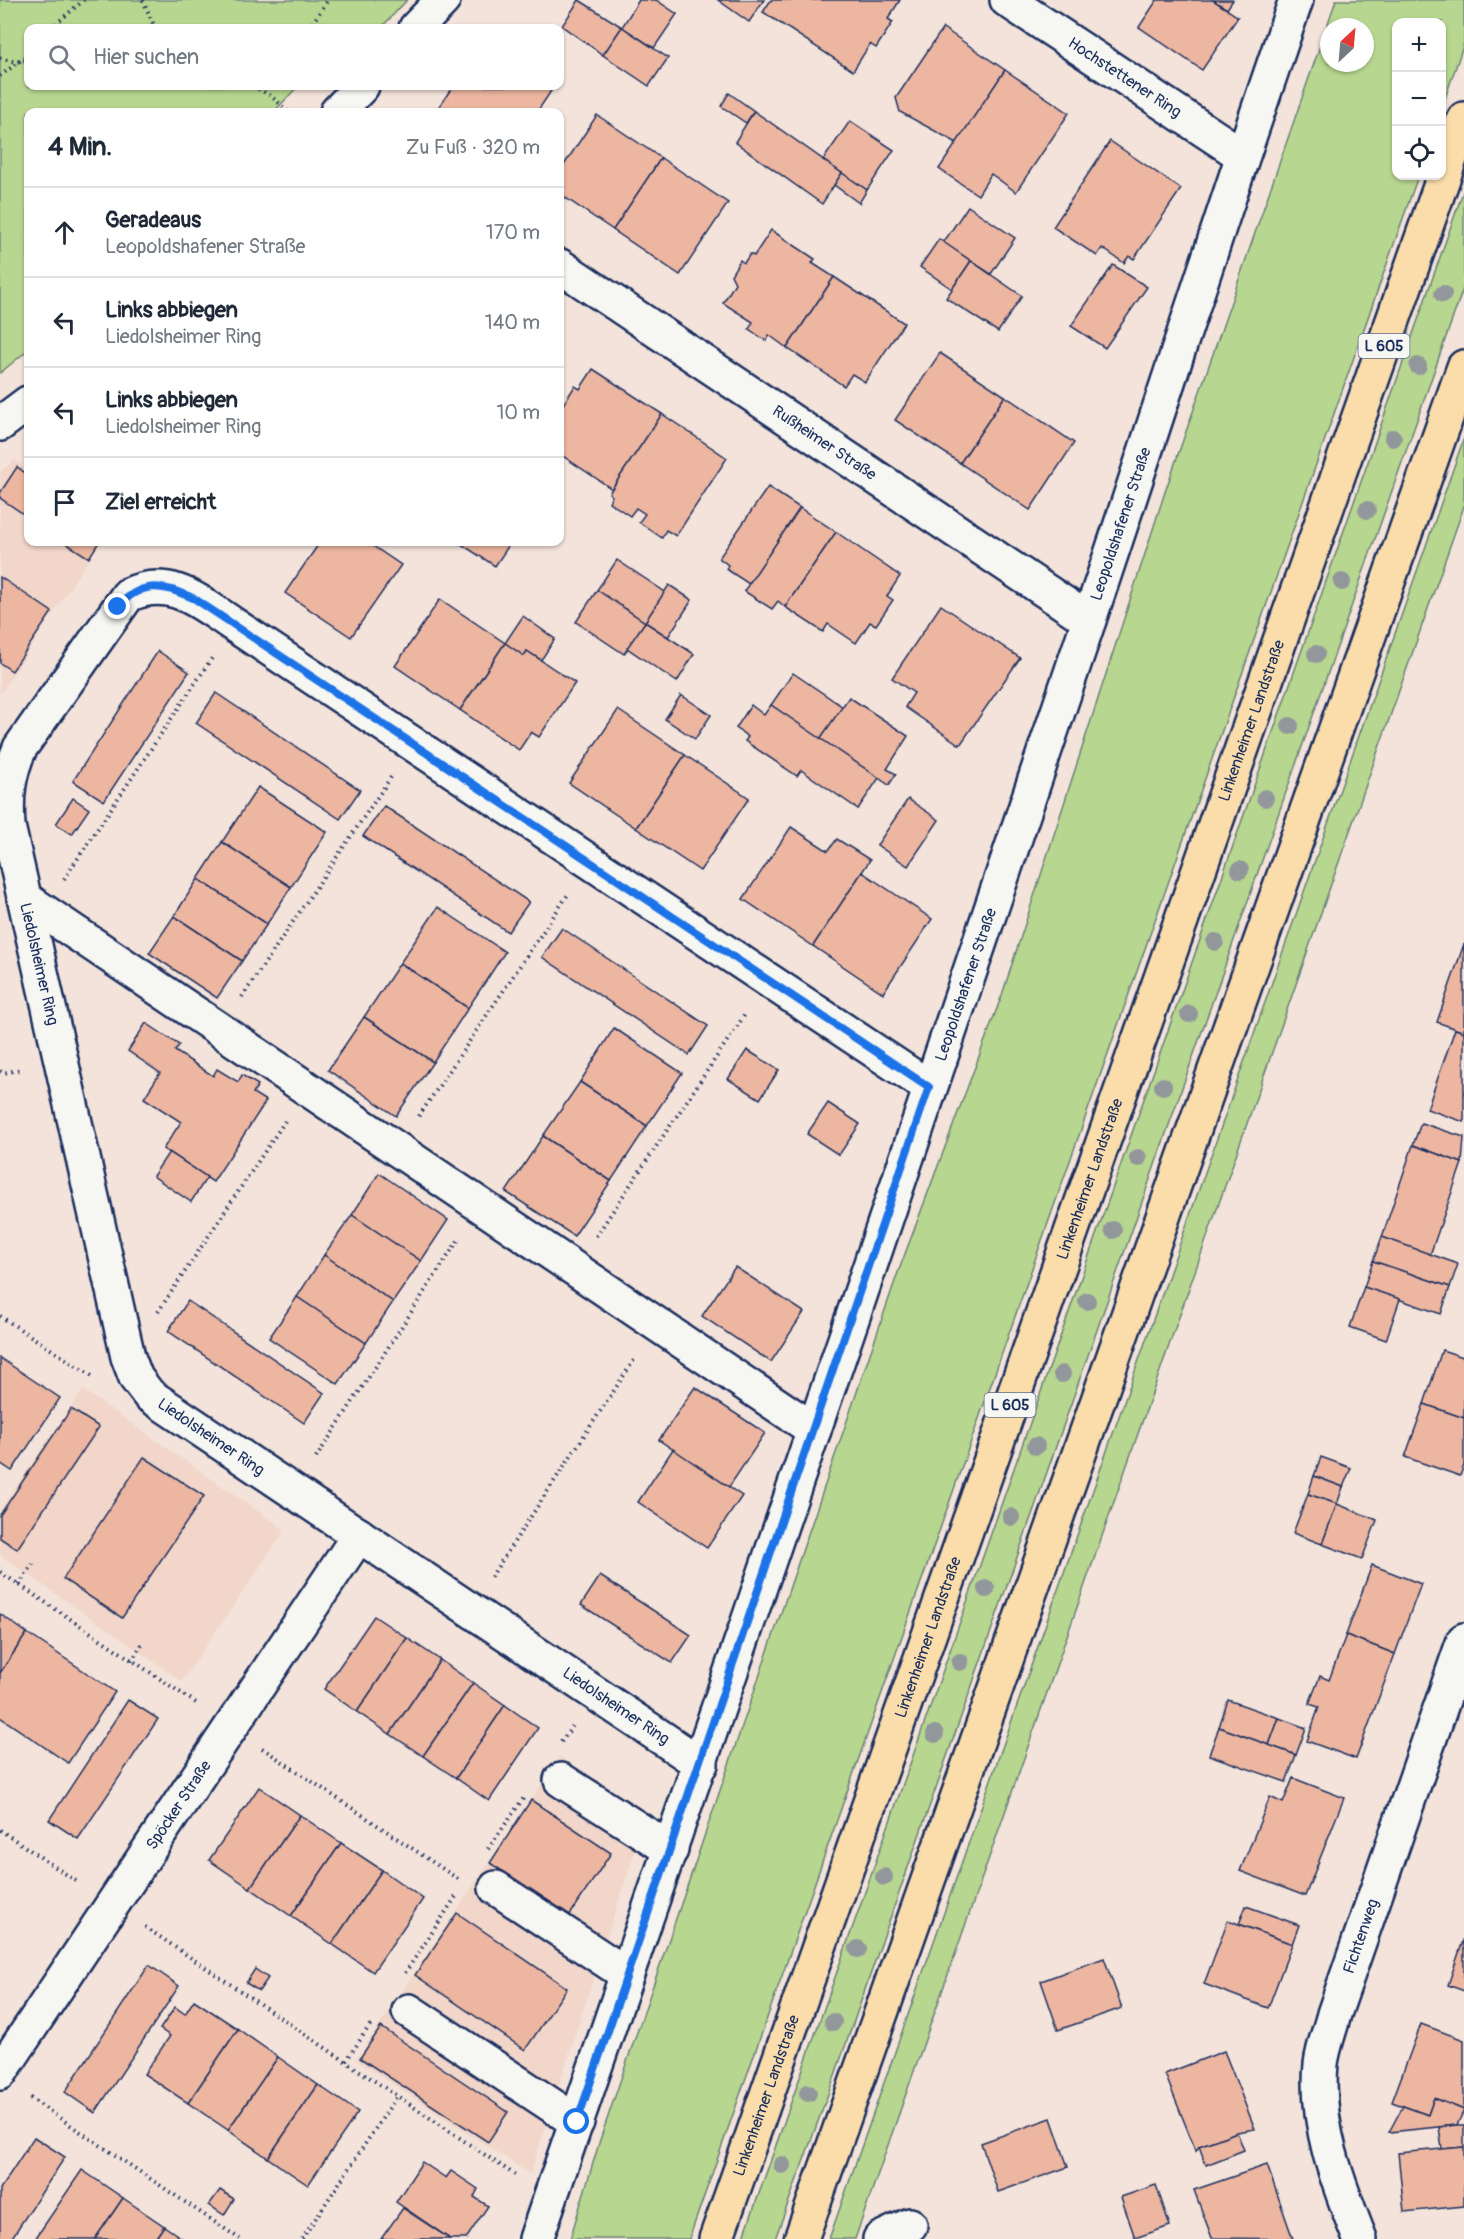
<!DOCTYPE html>
<html lang="de">
<head>
<meta charset="utf-8">
<style>
	:root { --surface:#fff; --page:#f2f2f3; --text:#1f2937; --muted:#747a83; --line:#e0e1e3 }
	body { margin:0; font-family:Pangolin,sans-serif; background:var(--page); color:var(--text) }
	.controls { position:absolute; right:18px; top:18px; display:grid; overflow:hidden; border-radius:12px; box-shadow:0 2px 4px #0004 }
	.controls button { width:54px; height:54px; display:grid; place-items:center; padding:0; border:0; border-bottom:2px solid var(--line); background:var(--surface); color:var(--text); font:30px sans-serif }
	.compass { position:absolute; left:1320px; top:18px; width:54px; height:54px; border-radius:50%; background:var(--surface); box-shadow:0 2px 4px #0004; rotate:26deg }
	.stop { position:absolute; width:18px; height:18px; margin:-14px; border:4px solid #1a73e8; border-radius:50%; background:#fff }
	.stop.end { background:#1a73e8; border-color:#fff; box-shadow:0 2px 6px #0008 }
	.list { margin:0; padding:0; list-style:none }
	h2 { display:flex; justify-content:space-between; align-items:center; height:78px; margin:0; padding:0 24px; font-size:26px }
	h2 small { font-size:20px; font-weight:400; color:var(--muted) }
	.list li { display:grid; grid-template-columns:39px 1fr auto; gap:18px; align-items:center; box-sizing:border-box; height:90px; padding:0 24px; border-top:2px solid var(--line) }
	.list b { display:block; font-size:22px; white-space:nowrap }
	.list p { margin:0; font-size:20px; white-space:nowrap; color:var(--muted) }
	.list em { font-size:20px; font-style:normal; color:var(--muted) }
	.icon { flex:none; width:33px; height:33px; fill:none; stroke:currentColor; stroke-width:2; stroke-linecap:round; stroke-linejoin:round }
	.map { position:relative; flex:none; width:1464px; height:2239px; overflow:hidden }
	.search { position:absolute; background:var(--surface); box-shadow:0 2px 4px #0004; left:24px; top:24px; width:540px; height:66px; display:flex; align-items:center; gap:15px; box-sizing:border-box; padding:0 21px; border-radius:12px; color:var(--muted); font-size:22px }
	.panel { position:absolute; background:var(--surface); box-shadow:0 2px 4px #0004; left:24px; top:108px; width:540px; height:438px; border-radius:12px }
	.map>svg:first-child { display:block }
	.built { fill:#f1d6c9 }
	.green { fill:#b7d68f; stroke:#698276; stroke-width:1.5; fill-rule:evenodd }
	.building { fill:#edb6a1; stroke:#1b2f5e; stroke-width:1.5 }
	.lines { fill:none; stroke-linecap:round; stroke-linejoin:round }
	.minor-casing { stroke:#1b2f5e; stroke-width:38 }
	.major-casing { stroke:#1b2f5e; stroke-width:38 }
	.path { stroke:#1b2f5e; stroke-width:4; stroke-dasharray:1.5 4.5; stroke-linecap:butt }
	.minor { stroke:#f6f6f2; stroke-width:33 }
	.major { stroke:#fbddab; stroke-width:33 }
	.tree { fill:#92979c }
	.route { stroke:#1a73e8; stroke-width:8 }
	.labels { text-anchor:middle; dominant-baseline:central; stroke-width:4.5; stroke-linejoin:round; paint-order:stroke }
	.shield { fill:#f6f6f2; stroke:#5d6b8a; stroke-width:1.5 }
	.shield-label { font-size:15px; font-weight:bold; fill:#1b2f5e }
	.street-label { font-size:16px; fill:#1b2f5e; stroke:#f6f6f2 }
</style>
</head>
<body>
<div class="map">
<svg width="1464" height="2239" viewBox="0 0 1464 2239">
	<rect width="100%" height="100%" fill="#f3e3da"/>
	<filter id="ink" filterUnits="userSpaceOnUse"><feTurbulence type="fractalNoise" baseFrequency=".0167" numOctaves="2"/><feDisplacementMap in="SourceGraphic" scale="12" xChannelSelector="R" yChannelSelector="G"/><feConvolveMatrix kernelMatrix="1 2 1 2 8 2 1 2 1" color-interpolation-filters="sRGB"/></filter>
	<g filter="url(#ink)">
		<!-- built -->
		<g class="built">
			<polygon points="15,460 28,470 28,542 100,542 0,694 0,472"/>
			<polygon points="83,1390 285,1530 182,1681 0,1555 0,1510"/>
			<polygon points="560,1757 646,1817 530,2174 356,2060"/>
		</g>
		<!-- green -->
		<g class="green">
			<polygon points="0,0 407,0 381,28 28,28 28,86 298,86 274,112 28,112 28,350 0,373"/>
			<path d="M1336,0H1464V43L1442,107V22H1396V176H1418L689,2239H570L600,2140L896,1278L1002,995L1165,492ZM1329,27H1365V63H1329Z"/>
			<polygon points="1464,189 1464,286 835,2075 775,2239 743,2239"/>
			<polygon points="1464,438 1464,506 855,2239 829,2239"/>
		</g>
		<!-- building -->
		<g class="building">
			<polygon points="579,0 622,27 603,55 562,26"/>
			<polygon points="639,0 656,0 677,14 654,48 622,27"/>
			<polygon points="718,0 764,0 749,22"/>
			<polygon points="771,0 900,0 888,19 893,22 876,48 870,44 853,71 763,12"/>
			<polygon points="1157,0 1213,0 1238,17 1202,70 1139,27"/>
			<polygon points="1213,0 1233,0 1227,9"/>
			<polygon points="622,27 668,58 649,86 603,55"/>
			<polygon points="943,28 1005,70 957,143 900,112 896,98"/>
			<polygon points="1005,70 1069,113 1016,192 991,174 978,195 939,169"/>
			<polygon points="453,86 543,86 551,91 537,112 439,112 436,111"/>
			<polygon points="729,93 754,111 746,123 721,106"/>
			<polygon points="754,111 842,173 822,204 735,142"/>
			<polygon points="597,115 661,158 613,230 560,194 560,171"/>
			<polygon points="850,121 894,150 867,190 823,160"/>
			<polygon points="1110,141 1181,189 1134,259 1129,256 1124,263 1102,248 1097,256 1053,227"/>
			<polygon points="661,158 728,203 680,275 613,230"/>
			<polygon points="842,173 867,190 859,203 834,185"/>
			<polygon points="968,206 1015,238 991,274 943,243"/>
			<polygon points="771,230 815,259 812,263 834,277 787,348 769,335 766,341 749,329 753,322 723,303 735,283 731,275 740,260 744,263 750,254 754,256"/>
			<polygon points="939,239 971,261 952,289 920,267"/>
			<polygon points="971,261 1022,296 998,332 946,298"/>
			<polygon points="1113,265 1147,287 1105,348 1071,326"/>
			<polygon points="834,277 904,323 865,382 852,374 844,386 787,348"/>
			<polygon points="940,353 1005,396 960,463 895,420"/>
			<polygon points="593,369 662,414 612,489 560,454 560,421 563,416 560,414 560,409 575,386 580,389"/>
			<polygon points="1005,396 1074,443 1030,510 960,463"/>
			<polygon points="662,414 727,458 676,536 666,530 662,538 639,522 645,514 636,508 630,516 609,502 612,496 609,493"/>
			<polygon points="17,467 28,475 28,517 0,498 0,493"/>
			<polygon points="768,487 800,508 749,584 726,569 728,565 719,558"/>
			<polygon points="800,508 836,532 785,607 778,601 772,609 744,591"/>
			<polygon points="836,532 900,576 887,596 893,600 876,625 870,622 856,643 828,624 823,632 785,607"/>
			<polygon points="64,542 99,542 89,558"/>
			<polygon points="320,542 367,542 401,565 351,637 285,593"/>
			<polygon points="458,542 511,542 495,566"/>
			<polygon points="617,560 665,592 645,622 597,590"/>
			<polygon points="0,577 52,612 12,671 0,663"/>
			<polygon points="669,585 692,600 668,637 645,622"/>
			<polygon points="597,590 645,622 624,654 576,622"/>
			<polygon points="440,599 505,643 460,710 395,666"/>
			<polygon points="941,605 1020,658 960,745 905,707 914,693 892,678"/>
			<polygon points="523,616 555,639 541,660 527,651 524,656 505,643"/>
			<polygon points="645,622 694,654 677,682 627,648"/>
			<polygon points="505,643 524,656 527,651 575,683 539,737 531,732 519,750 460,710"/>
			<polygon points="158,651 189,672 104,801 73,781"/>
			<polygon points="793,673 843,707 820,739 771,705"/>
			<polygon points="216,693 360,790 340,819 196,723"/>
			<polygon points="681,695 711,715 695,739 665,719"/>
			<polygon points="849,697 908,736 887,769 896,774 889,785 820,739"/>
			<polygon points="751,705 764,715 771,705 879,778 858,809 801,770 797,776 745,741 748,737 736,728"/>
			<polygon points="618,710 685,755 636,828 569,783"/>
			<polygon points="685,755 749,798 700,871 636,828"/>
			<polygon points="258,787 327,832 291,887 222,842"/>
			<polygon points="73,798 89,809 72,834 56,824"/>
			<polygon points="908,799 939,820 908,866 877,845"/>
			<polygon points="384,806 529,902 508,932 363,836"/>
			<polygon points="791,827 828,851 837,839 870,860 813,946 743,899"/>
			<polygon points="222,842 291,887 267,924 198,879"/>
			<polygon points="862,872 932,919 883,993 813,946"/>
			<polygon points="198,879 267,924 242,961 174,916"/>
			<polygon points="438,907 505,952 468,1008 400,963"/>
			<polygon points="174,916 242,961 217,998 149,953"/>
			<polygon points="562,928 708,1026 689,1055 542,957"/>
			<polygon points="1464,944 1464,1032 1437,1022"/>
			<polygon points="400,963 468,1008 433,1062 364,1017"/>
			<polygon points="364,1017 433,1062 396,1116 328,1070"/>
			<polygon points="146,1023 179,1045 175,1051 213,1076 217,1069 238,1082 242,1075 258,1085 253,1093 266,1101 213,1182 163,1149 181,1122 144,1098 160,1073 128,1051"/>
			<polygon points="614,1028 682,1073 647,1126 580,1082"/>
			<polygon points="1455,1029 1464,1032 1464,1122 1427,1109"/>
			<polygon points="747,1050 779,1070 760,1099 728,1079"/>
			<polygon points="580,1082 647,1126 611,1181 543,1136"/>
			<polygon points="828,1103 860,1124 839,1155 807,1134"/>
			<polygon points="1421,1123 1464,1137 1462,1163 1413,1145"/>
			<polygon points="543,1136 611,1181 574,1236 506,1192"/>
			<polygon points="1413,1145 1462,1163 1430,1255 1382,1237"/>
			<polygon points="169,1152 207,1177 191,1202 153,1176"/>
			<polygon points="379,1173 448,1220 421,1261 352,1215"/>
			<polygon points="352,1215 421,1261 393,1302 324,1255"/>
			<polygon points="1382,1237 1458,1264 1450,1287 1373,1261"/>
			<polygon points="324,1255 393,1302 366,1343 297,1297"/>
			<polygon points="1373,1261 1450,1287 1441,1314 1364,1287"/>
			<polygon points="735,1267 804,1312 771,1362 702,1316"/>
			<polygon points="1364,1287 1400,1299 1386,1340 1350,1327"/>
			<polygon points="297,1297 366,1343 338,1384 269,1338"/>
			<polygon points="188,1301 324,1393 304,1423 168,1331"/>
			<polygon points="1442,1350 1463,1357 1464,1354 1464,1418 1424,1404"/>
			<polygon points="0,1358 60,1398 12,1471 0,1463"/>
			<polygon points="695,1387 765,1433 729,1487 659,1440"/>
			<polygon points="1424,1404 1464,1418 1464,1465 1460,1476 1405,1457"/>
			<polygon points="71,1409 99,1427 17,1549 0,1538 0,1515"/>
			<polygon points="673,1449 742,1496 707,1548 638,1502"/>
			<polygon points="144,1457 204,1496 122,1618 63,1579"/>
			<polygon points="1321,1457 1351,1468 1343,1487 1314,1476"/>
			<polygon points="1314,1476 1343,1487 1337,1504 1308,1494"/>
			<polygon points="1308,1494 1337,1504 1322,1544 1293,1533"/>
			<polygon points="1337,1504 1377,1520 1362,1559 1322,1544"/>
			<polygon points="1372,1565 1421,1584 1395,1654 1346,1635"/>
			<polygon points="600,1576 691,1635 672,1663 581,1605"/>
			<polygon points="0,1614 27,1633 0,1673"/>
			<polygon points="374,1616 407,1638 357,1712 324,1689"/>
			<polygon points="27,1633 115,1692 68,1763 0,1717 0,1673"/>
			<polygon points="1346,1635 1395,1654 1356,1759 1307,1741 1319,1707 1309,1704 1320,1676 1329,1680"/>
			<polygon points="407,1638 440,1660 390,1734 357,1712"/>
			<polygon points="440,1660 473,1683 423,1756 390,1734"/>
			<polygon points="473,1683 505,1705 456,1778 423,1756"/>
			<polygon points="128,1700 158,1719 78,1839 49,1820"/>
			<polygon points="1228,1700 1279,1718 1269,1745 1219,1727"/>
			<polygon points="505,1705 538,1728 489,1801 456,1778"/>
			<polygon points="1279,1718 1306,1728 1296,1755 1269,1745"/>
			<polygon points="1219,1727 1296,1755 1286,1782 1209,1755"/>
			<polygon points="1293,1778 1344,1798 1305,1896 1240,1871 1270,1797 1283,1803"/>
			<polygon points="259,1787 300,1815 250,1888 209,1860"/>
			<polygon points="531,1800 611,1853 570,1915 490,1863"/>
			<polygon points="300,1815 341,1843 291,1916 250,1888"/>
			<polygon points="341,1843 382,1870 332,1944 291,1916"/>
			<polygon points="382,1870 423,1899 373,1972 332,1944"/>
			<polygon points="1246,1906 1299,1925 1292,1944 1239,1924"/>
			<polygon points="457,1913 567,1988 525,2050 415,1975"/>
			<polygon points="1228,1920 1292,1944 1268,2008 1204,1984"/>
			<polygon points="1464,1938 1464,1991 1448,1985"/>
			<polygon points="1104,1958 1122,2008 1058,2030 1041,1981"/>
			<polygon points="149,1965 179,1986 95,2113 65,2092"/>
			<polygon points="255,1969 268,1978 259,1991 246,1983"/>
			<polygon points="194,2000 238,2029 188,2103 144,2074 170,2036 160,2029 175,2007 185,2014"/>
			<polygon points="1421,2024 1464,2040 1464,2110 1434,2098 1428,2115 1392,2102"/>
			<polygon points="381,2027 508,2112 488,2142 360,2058"/>
			<polygon points="238,2029 278,2057 228,2130 188,2103"/>
			<polygon points="1224,2051 1255,2129 1237,2132 1199,2146 1196,2151 1165,2074"/>
			<polygon points="278,2057 318,2085 268,2158 228,2130"/>
			<polygon points="318,2085 358,2112 308,2185 268,2158"/>
			<polygon points="1434,2098 1464,2110 1457,2125 1389,2132 1403,2106 1428,2115"/>
			<polygon points="1051,2118 1068,2167 998,2192 981,2143"/>
			<polygon points="1457,2125 1464,2125 1464,2147 1442,2149 1439,2127"/>
			<polygon points="1237,2132 1244,2150 1206,2165 1199,2146"/>
			<polygon points="34,2137 65,2157 11,2239 0,2239 0,2189"/>
			<polygon points="1464,2147 1464,2206 1404,2212 1398,2153"/>
			<polygon points="422,2162 446,2178 451,2171 478,2189 474,2197 488,2206 466,2239 450,2239 396,2202"/>
			<polygon points="1267,2165 1293,2239 1212,2238 1194,2190"/>
			<polygon points="82,2170 123,2198 95,2239 35,2239"/>
			<polygon points="1156,2185 1170,2226 1135,2238 1121,2197"/>
			<polygon points="220,2190 234,2199 224,2215 209,2205"/>
			<polygon points="123,2198 164,2226 155,2239 95,2239"/>
			<polygon points="403,2208 450,2239 381,2239"/>
			<polygon points="164,2226 183,2239 155,2239"/>
		</g>
		<g class="lines">
			<!-- minor casing -->
			<g class="minor-casing">
				<g id="minor">
					<path id="s1" d="M1007,0L1242,155"/>
					<polyline points="416,28 443,0"/>
					<polyline points="337,112 362,86"/>
					<path id="s2" d="M560,266L1089,620"/>
					<polyline points="0,424 28,403"/>
					<polyline points="24,898 814,1430"/>
					<path d="M701,1764L149,1395L136,1378L128,1357L8,826C6,796 8,775 20,748L128,595C171,575 199,602 234,625L929,1087"/>
					<polyline points="561,1780 671,1850"/>
					<polyline points="496,1888 626,1974"/>
					<polyline points="409,2011 577,2122"/>
					<path id="s3" d="M0,2073L359,1535"/>
					<path id="s4" d="M536,2239C721,1699 908,1161 1089,620C1159,413 1224,206 1296,0"/>
					<polyline points="880,2239 910,2225"/>
					<path id="s5" d="M1360,2239C1338,2183 1315,2125 1321,2064C1323,2047 1330,2030 1334,2014L1464,1640"/>
				</g>
			</g>
			<!-- major casing -->
			<g class="major-casing">
				<g id="major">
					<path id="s6" d="M716,2239L1464,119"/>
					<polyline points="801,2239 1464,367"/>
				</g>
			</g>
			<!-- path -->
			<g class="path">
				<polyline points="143,0 155,28"/>
				<polyline points="51,28 84,0"/>
				<polyline points="309,28 328,0"/>
				<polyline points="0,58 16,62 28,60"/>
				<polyline points="0,76 28,55"/>
				<polyline points="253,86 271,96 289,112"/>
				<polyline points="64,879 212,658"/>
				<polyline points="242,997 391,777"/>
				<polyline points="0,1071 3,1073 22,1069"/>
				<polyline points="419,1116 569,893"/>
				<polyline points="596,1236 746,1013"/>
				<polyline points="158,1312 285,1121"/>
				<polyline points="0,1316 92,1376"/>
				<polyline points="316,1458 459,1239"/>
				<polyline points="0,1572 199,1705"/>
				<polyline points="491,1577 636,1357"/>
				<polyline points="19,1585 33,1564"/>
				<polyline points="132,1661 143,1642"/>
				<polyline points="561,1742 574,1724"/>
				<polyline points="262,1748 458,1879"/>
				<polyline points="0,1830 79,1883"/>
				<polyline points="488,1849 525,1796"/>
				<polyline points="145,1927 518,2177"/>
				<polyline points="405,1973 457,1895"/>
				<polyline points="346,2061 372,2022"/>
				<polyline points="30,2098 240,2239"/>
				<polyline points="302,2239 397,2096"/>
			</g>
			<!-- minor -->
			<use href="#minor" class="minor"/>
			<!-- major -->
			<use href="#major" class="major"/>
		</g>
		<!-- trees -->
		<g class="tree">
			<circle cx="1443" cy="294" r="9"/>
			<circle cx="1418" cy="366" r="9"/>
			<circle cx="1393" cy="438" r="9"/>
			<circle cx="1367" cy="510" r="9"/>
			<circle cx="1342" cy="582" r="9"/>
			<circle cx="1316" cy="654" r="9"/>
			<circle cx="1290" cy="726" r="9"/>
			<circle cx="1265" cy="798" r="9"/>
			<circle cx="1240" cy="870" r="9"/>
			<circle cx="1215" cy="942" r="9"/>
			<circle cx="1189" cy="1014" r="9"/>
			<circle cx="1163" cy="1086" r="9"/>
			<circle cx="1138" cy="1158" r="9"/>
			<circle cx="1113" cy="1230" r="9"/>
			<circle cx="1087" cy="1301" r="9"/>
			<circle cx="1062" cy="1374" r="9"/>
			<circle cx="1036" cy="1446" r="9"/>
			<circle cx="1011" cy="1517" r="9"/>
			<circle cx="986" cy="1589" r="9"/>
			<circle cx="960" cy="1662" r="9"/>
			<circle cx="935" cy="1734" r="9"/>
			<circle cx="884" cy="1877" r="9"/>
			<circle cx="858" cy="1949" r="9"/>
			<circle cx="833" cy="2022" r="9"/>
			<circle cx="808" cy="2093" r="9"/>
			<circle cx="782" cy="2165" r="9"/>
		</g>
	</g>
	<g class="lines" filter="url(#ink)">
		<!-- route -->
		<path class="route" d="M118,607C142,579 165,585 195,599L929,1087L577,2122"/>
	</g>
	<g class="labels">
		<!-- shield labels -->
		<g class="shield">
			<rect x="1358.5" y="334" width="51" height="24" rx="4.5"/>
			<rect x="984.5" y="1393" width="51" height="24" rx="4.5"/>
		</g>
		<g class="shield-label">
			<text x="1384" y="346">L 605</text>
			<text x="1010" y="1405">L 605</text>
		</g>
		<!-- street labels -->
		<g class="street-label">
			<text stroke="none"><textPath href="#s1" startOffset="141">Hochstettener Ring</textPath></text>
			<text stroke="none"><textPath href="#s2" startOffset="318">Rußheimer Straße</textPath></text>
			<text stroke="none"><textPath href="#s4" startOffset="1812">Leopoldshafener Straße</textPath></text>
			<text stroke="none"><textPath href="#s6" startOffset="1610">Linkenheimer Landstraße</textPath></text>
			<text transform="translate(39 964) rotate(77)">Liedolsheimer Ring</text>
			<text stroke="none"><textPath href="#s4" startOffset="1326">Leopoldshafener Straße</textPath></text>
			<text stroke="none"><textPath href="#s6" startOffset="1124">Linkenheimer Landstraße</textPath></text>
			<text transform="translate(211 1437) rotate(34)">Liedolsheimer Ring</text>
			<text stroke="none"><textPath href="#s6" startOffset="638">Linkenheimer Landstraße</textPath></text>
			<text transform="translate(616 1706) rotate(34)">Liedolsheimer Ring</text>
			<text stroke="none"><textPath href="#s3" startOffset="322">Spöcker Straße</textPath></text>
			<text stroke="none"><textPath href="#s5" startOffset="315">Fichtenweg</textPath></text>
			<text stroke="none"><textPath href="#s6" startOffset="152">Linkenheimer Landstraße</textPath></text>
		</g>
	</g>
</svg>
<div class="controls">
<button>+</button>
<button>−</button>
<button><svg class="icon" aria-label="locate" viewBox="0 0 24 24"><circle cx="12" cy="12" r="6"/><path d="M12 2v4M12 18v4M2 12h4M18 12h4"/></svg></button>
</div>
<svg class="compass" viewBox="-18 -18 36 36"><path d="M0-13l5 13h-10z" fill="#e53935"/><path d="M0 13l5-13h-10z" fill="#747a83"/></svg>
<div class="stop" style="left:577px;top:2122px"></div>
<div class="stop end" style="left:118px;top:607px"></div>
<div class="search"><svg class="icon" aria-label="search" viewBox="0 0 24 24"><circle cx="10" cy="10" r="6"/><path d="M15 15l6 6"/></svg>Hier suchen</div>
<section class="panel">
<h2>4 Min.<small>Zu Fuß · 320 m</small></h2>
<ul class="list">
<li><svg class="icon" aria-label="ahead" viewBox="0 0 24 24"><path d="M12 20V5M6 11l6-6 6 6"/></svg><div><b>Geradeaus</b><p>Leopoldshafener Straße</p></div><em>170 m</em></li>
<li><svg class="icon" aria-label="left" viewBox="0 0 24 24"><path d="M17 20v-9H6M10 6l-5 5 5 5"/></svg><div><b>Links abbiegen</b><p>Liedolsheimer Ring</p></div><em>140 m</em></li>
<li><svg class="icon" aria-label="left" viewBox="0 0 24 24"><path d="M17 20v-9H6M10 6l-5 5 5 5"/></svg><div><b>Links abbiegen</b><p>Liedolsheimer Ring</p></div><em>10 m</em></li>
<li><svg class="icon" aria-label="arrive" viewBox="0 0 24 24"><path d="M6 21V4h12l-3 4 3 4H6"/></svg><div><b>Ziel erreicht</b></div></li>
</ul>
</section>
</div>
</body>
</html>
